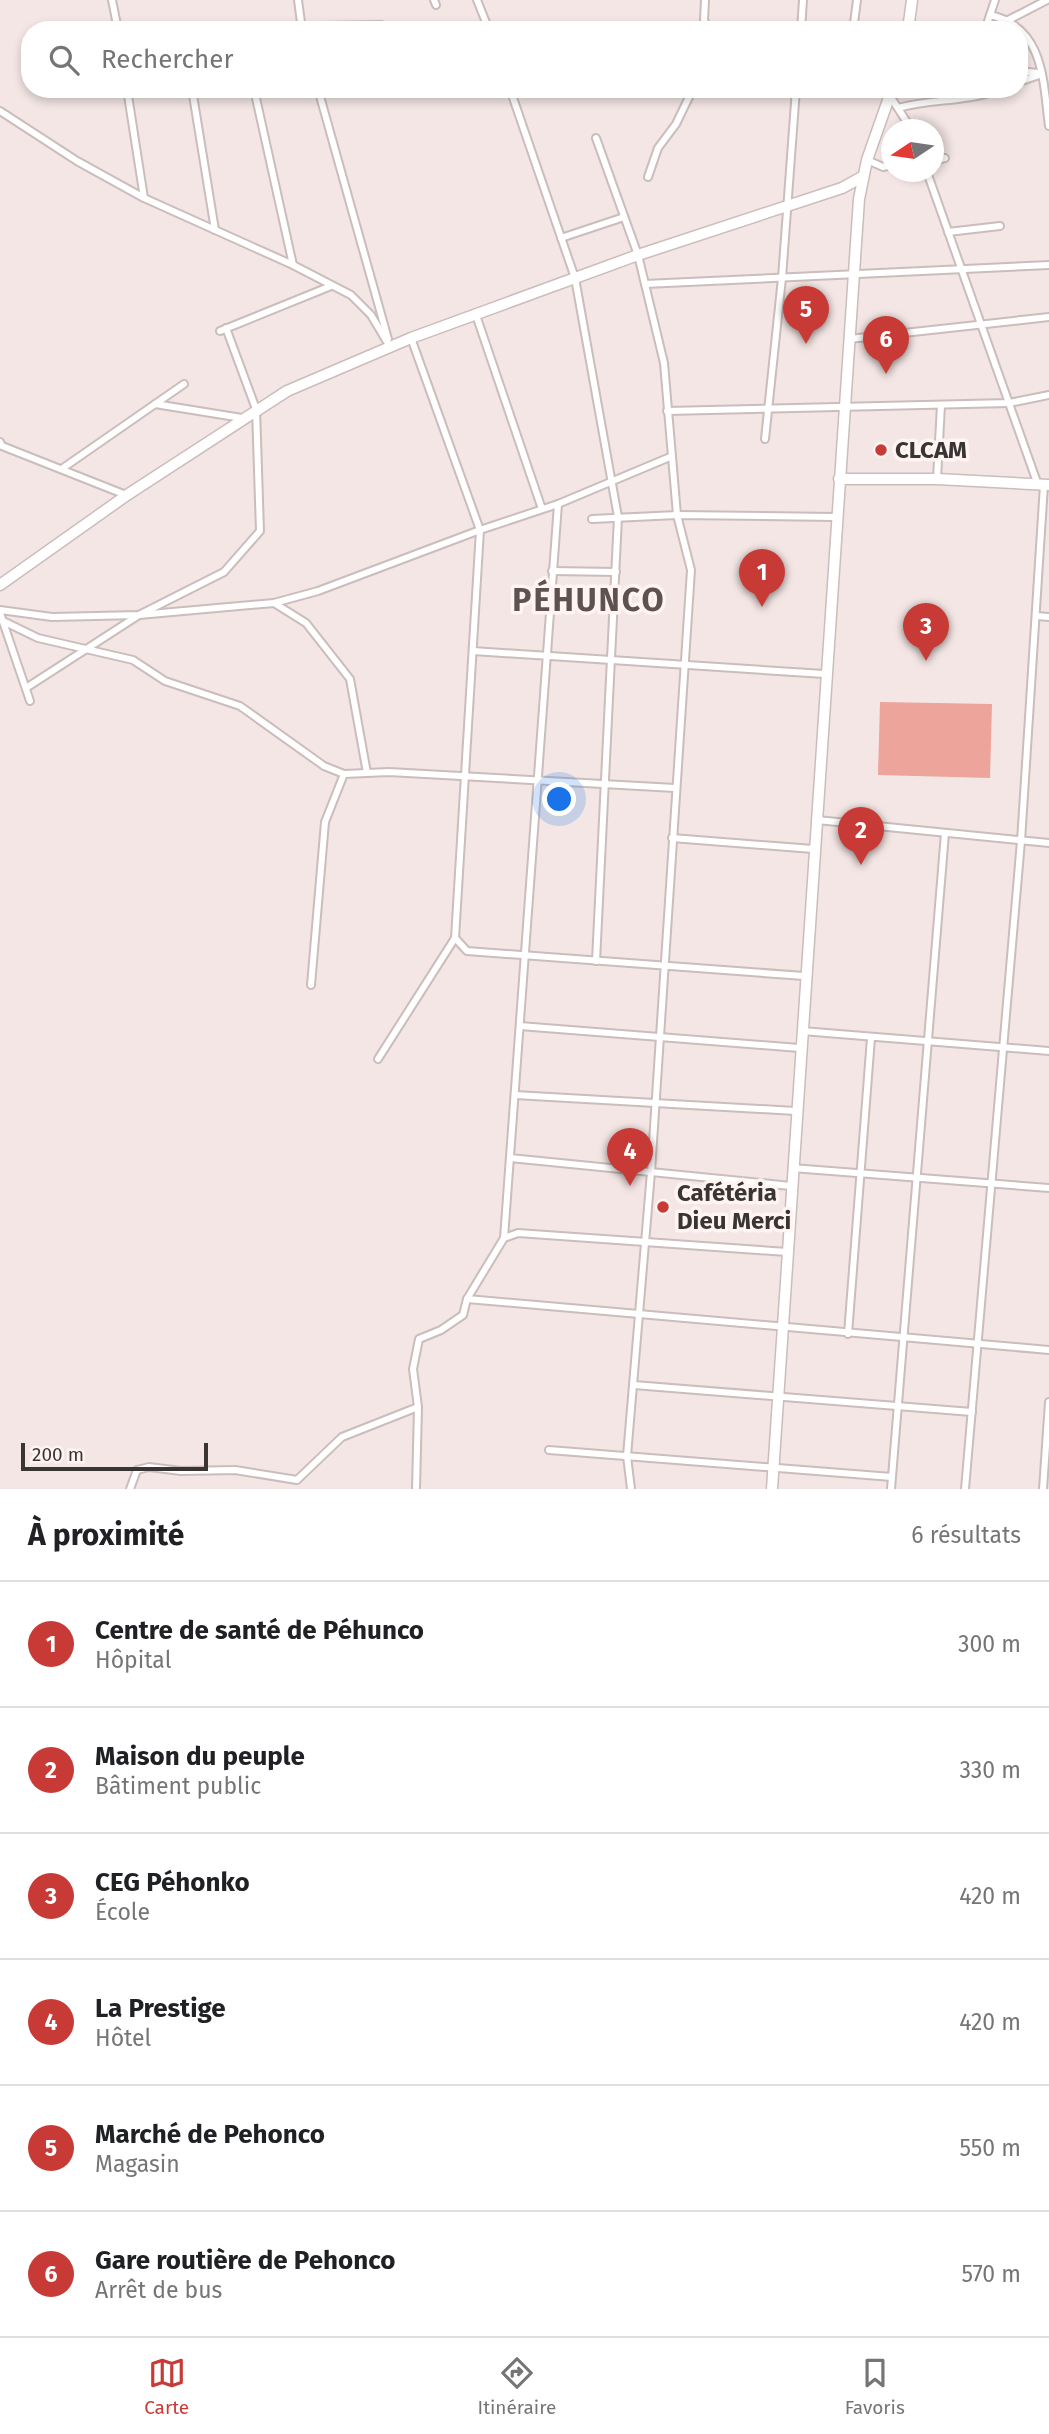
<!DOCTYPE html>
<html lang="fr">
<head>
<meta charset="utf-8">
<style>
	:root { --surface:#fff; --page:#f2f2f2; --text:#202124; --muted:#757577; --line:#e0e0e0; --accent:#c83a35 }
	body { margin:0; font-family:"Fira Sans",sans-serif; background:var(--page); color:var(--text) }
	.compass { position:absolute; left:881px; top:119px; width:63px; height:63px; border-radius:50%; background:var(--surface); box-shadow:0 4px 10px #0003; rotate:257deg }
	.scale { position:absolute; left:21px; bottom:18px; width:187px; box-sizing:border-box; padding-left:7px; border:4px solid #3a3535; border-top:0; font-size:19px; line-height:24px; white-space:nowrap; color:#3a3535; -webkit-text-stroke:5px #fff4f2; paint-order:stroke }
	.you { position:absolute; left:560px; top:800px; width:24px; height:24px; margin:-18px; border:5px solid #fff; border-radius:50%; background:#1a73e8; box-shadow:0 0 0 10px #1a73e833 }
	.badge { display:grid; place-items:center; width:46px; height:46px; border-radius:50%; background:var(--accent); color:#fff; font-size:23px; font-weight:700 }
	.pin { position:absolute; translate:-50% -58px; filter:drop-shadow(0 2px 4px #0008) }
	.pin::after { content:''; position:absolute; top:37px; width:24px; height:21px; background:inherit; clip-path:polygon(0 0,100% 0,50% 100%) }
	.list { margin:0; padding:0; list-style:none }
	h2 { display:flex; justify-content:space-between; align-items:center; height:91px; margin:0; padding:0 28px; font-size:30px }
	h2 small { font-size:23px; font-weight:400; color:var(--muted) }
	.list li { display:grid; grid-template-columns:46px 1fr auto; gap:21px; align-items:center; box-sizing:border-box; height:126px; padding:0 28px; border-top:2px solid var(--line) }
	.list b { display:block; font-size:26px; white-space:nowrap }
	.list p { margin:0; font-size:23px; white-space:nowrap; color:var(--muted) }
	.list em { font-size:23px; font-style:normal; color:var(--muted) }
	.icon { flex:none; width:38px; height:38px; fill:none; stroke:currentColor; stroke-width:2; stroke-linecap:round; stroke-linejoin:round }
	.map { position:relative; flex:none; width:1049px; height:1489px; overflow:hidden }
	.search { position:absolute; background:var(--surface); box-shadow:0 4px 10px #0003; left:21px; right:21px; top:21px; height:77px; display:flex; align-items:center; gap:18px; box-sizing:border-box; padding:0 24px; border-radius:28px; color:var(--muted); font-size:26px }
	.sheet { height:847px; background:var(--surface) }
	nav { display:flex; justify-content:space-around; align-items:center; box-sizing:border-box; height:98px; border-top:2px solid var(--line); background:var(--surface); font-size:19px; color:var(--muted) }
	nav a { display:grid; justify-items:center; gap:4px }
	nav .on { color:var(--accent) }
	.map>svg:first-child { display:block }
	.green { fill:#eda49b }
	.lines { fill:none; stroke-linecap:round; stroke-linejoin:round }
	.street-casing { stroke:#cabdbb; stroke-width:10 }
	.primary-casing { stroke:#cabdbb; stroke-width:13 }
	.street { stroke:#fff; stroke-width:6 }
	.primary { stroke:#fff; stroke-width:10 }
	.poi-dot { fill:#c83a35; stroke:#fff4f2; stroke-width:2.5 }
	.labels { text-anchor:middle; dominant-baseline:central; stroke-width:7; stroke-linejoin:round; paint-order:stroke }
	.poi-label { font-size:24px; font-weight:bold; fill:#3a3535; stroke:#fff4f2; text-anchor:start }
	.district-label { font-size:32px; font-weight:bold; letter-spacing:2px; fill:#5d5250; stroke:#fff4f2 }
</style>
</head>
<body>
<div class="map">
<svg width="1049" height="1489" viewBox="0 0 1049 1489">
	<rect width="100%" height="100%" fill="#f3e6e4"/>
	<!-- green -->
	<polygon class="green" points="880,702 992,704 990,778 878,775"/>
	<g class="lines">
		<!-- street casing -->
		<g class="street-casing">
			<g id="street">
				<polyline points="112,0 118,30"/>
				<polyline points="298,0 302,30"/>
				<polyline points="434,0 436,5"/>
				<polyline points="477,0 489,30"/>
				<polyline points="705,0 704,20 709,30"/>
				<path d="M990,15C1044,27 1043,80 1049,126"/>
				<polyline points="854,23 857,0"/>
				<polyline points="118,29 381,25"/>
				<polyline points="801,30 803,0"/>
				<polyline points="985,30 995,0"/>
				<polyline points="989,30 1047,0"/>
				<polyline points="1019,71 1038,73"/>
				<polyline points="1019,82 1042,74"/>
				<polyline points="127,89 144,198"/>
				<polyline points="192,89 215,230"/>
				<polyline points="254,89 293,265"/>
				<polyline points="318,89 388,339"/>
				<polyline points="510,89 575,278 618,517 596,961"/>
				<polyline points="890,96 912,130"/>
				<path d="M898,108C934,98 965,103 1000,89"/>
				<polyline points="0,111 77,161 144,198 293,265 351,295 371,315 390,347"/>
				<polyline points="596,138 638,255 664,363 677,515 691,570 651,1172 627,1456 631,1489"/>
				<polyline points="867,160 883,167 892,165"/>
				<polyline points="934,161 945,158"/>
				<polyline points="927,172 1038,485"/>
				<polyline points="648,177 658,148 676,124 690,95"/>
				<polyline points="948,232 1000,226"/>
				<polyline points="561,238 624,217"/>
				<polyline points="645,284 1049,265"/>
				<polyline points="476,315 542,509"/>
				<polyline points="220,331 331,286"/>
				<polyline points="849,339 1049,317"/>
				<polyline points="155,404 242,418"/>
				<polyline points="667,411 1009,403 1049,395"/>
				<polyline points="765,439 782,278 796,89"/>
				<polyline points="0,442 2,446 126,495"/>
				<polyline points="63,468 184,384"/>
				<polyline points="937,479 941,405"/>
				<polyline points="592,519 677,515 835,517"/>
				<polyline points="552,571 616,572"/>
				<polyline points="274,603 306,623 350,679 367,773"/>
				<polyline points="0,610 52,617 139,615 274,603 318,591 480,530 558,504 670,457"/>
				<polyline points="0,613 30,701"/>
				<polyline points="1036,616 1049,617"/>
				<polyline points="3,621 38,638 133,660 165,681 240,706 324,766 344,774 389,772 675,788"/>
				<polyline points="473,651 824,674"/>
				<polyline points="26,688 139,615 224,572 260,531 256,409 226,328"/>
				<polyline points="817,820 1049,843"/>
				<polyline points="672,838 813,849"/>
				<polyline points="455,938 467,951 804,976"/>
				<polyline points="311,985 325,822 344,774"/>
				<polyline points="520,1026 799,1048"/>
				<polyline points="802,1031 1049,1051"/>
				<polyline points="378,1059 455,938 480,530 411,338"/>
				<polyline points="515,1095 795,1111"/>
				<polyline points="510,1158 791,1186"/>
				<polyline points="792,1168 1049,1188"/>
				<polyline points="504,1238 518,1233 787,1252"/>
				<polyline points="467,1299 1049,1350"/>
				<polyline points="848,1334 871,1038"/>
				<polyline points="634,1385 972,1412"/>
				<polyline points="549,1450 892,1477"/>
				<polyline points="130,1489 137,1470 149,1467 181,1471 235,1470 297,1480 342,1437 418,1407 413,1369 419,1339 441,1330 463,1315 467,1299 504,1238 558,504"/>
				<polyline points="416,1489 418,1407"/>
				<polyline points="891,1489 945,833"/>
				<polyline points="965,1489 1021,841 1044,485"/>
				<polyline points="1043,1489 1049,1402"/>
			</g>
		</g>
		<!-- primary casing -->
		<g class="primary-casing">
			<g id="primary">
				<polyline points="908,30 912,0"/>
				<polyline points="839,479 937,479 1049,485"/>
				<polyline points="0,585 127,495 287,391 411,338 638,255 842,188 862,177"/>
				<polyline points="772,1489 859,199 867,160 892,89"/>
			</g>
		</g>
		<!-- street -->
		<use href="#street" class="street"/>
		<!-- primary -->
		<use href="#primary" class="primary"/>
	</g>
	<!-- markers -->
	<g class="poi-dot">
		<circle cx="881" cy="450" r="7"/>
		<circle cx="663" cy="1207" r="7"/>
	</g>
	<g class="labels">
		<!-- poi labels -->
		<g class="poi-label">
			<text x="895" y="450">CLCAM</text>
			<text x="677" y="1193">Cafétéria<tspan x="677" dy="28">Dieu Merci</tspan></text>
		</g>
		<!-- district labels -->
		<g class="district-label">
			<text x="589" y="600">PÉHUNCO</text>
		</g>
	</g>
</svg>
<svg class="compass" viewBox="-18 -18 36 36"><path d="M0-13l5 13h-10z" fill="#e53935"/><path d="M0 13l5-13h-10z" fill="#757577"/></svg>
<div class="scale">200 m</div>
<div class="you"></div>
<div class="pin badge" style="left:762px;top:607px">1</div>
<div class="pin badge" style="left:861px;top:865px">2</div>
<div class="pin badge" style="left:926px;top:661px">3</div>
<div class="pin badge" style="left:630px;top:1186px">4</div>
<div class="pin badge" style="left:806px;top:344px">5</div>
<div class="pin badge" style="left:886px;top:374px">6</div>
<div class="search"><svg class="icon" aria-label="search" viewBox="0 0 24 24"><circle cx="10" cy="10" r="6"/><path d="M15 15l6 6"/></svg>Rechercher</div>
</div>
<section class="sheet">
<h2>À proximité<small>6 résultats</small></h2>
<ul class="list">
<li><span class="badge">1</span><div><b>Centre de santé de Péhunco</b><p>Hôpital</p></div><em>300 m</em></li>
<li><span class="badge">2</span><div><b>Maison du peuple</b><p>Bâtiment public</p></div><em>330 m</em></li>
<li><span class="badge">3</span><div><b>CEG Péhonko</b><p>École</p></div><em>420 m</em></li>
<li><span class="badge">4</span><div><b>La Prestige</b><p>Hôtel</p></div><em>420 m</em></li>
<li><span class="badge">5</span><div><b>Marché de Pehonco</b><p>Magasin</p></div><em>550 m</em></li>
<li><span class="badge">6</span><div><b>Gare routière de Pehonco</b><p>Arrêt de bus</p></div><em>570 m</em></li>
</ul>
</section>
<nav>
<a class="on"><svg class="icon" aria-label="map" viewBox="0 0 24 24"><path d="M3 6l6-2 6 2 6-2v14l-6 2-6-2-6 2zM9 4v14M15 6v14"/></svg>Carte</a>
<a><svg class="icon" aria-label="directions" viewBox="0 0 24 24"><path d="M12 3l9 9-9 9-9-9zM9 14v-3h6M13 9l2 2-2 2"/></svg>Itinéraire</a>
<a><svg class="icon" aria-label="saved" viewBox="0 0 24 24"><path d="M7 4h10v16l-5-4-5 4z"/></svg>Favoris</a>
</nav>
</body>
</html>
